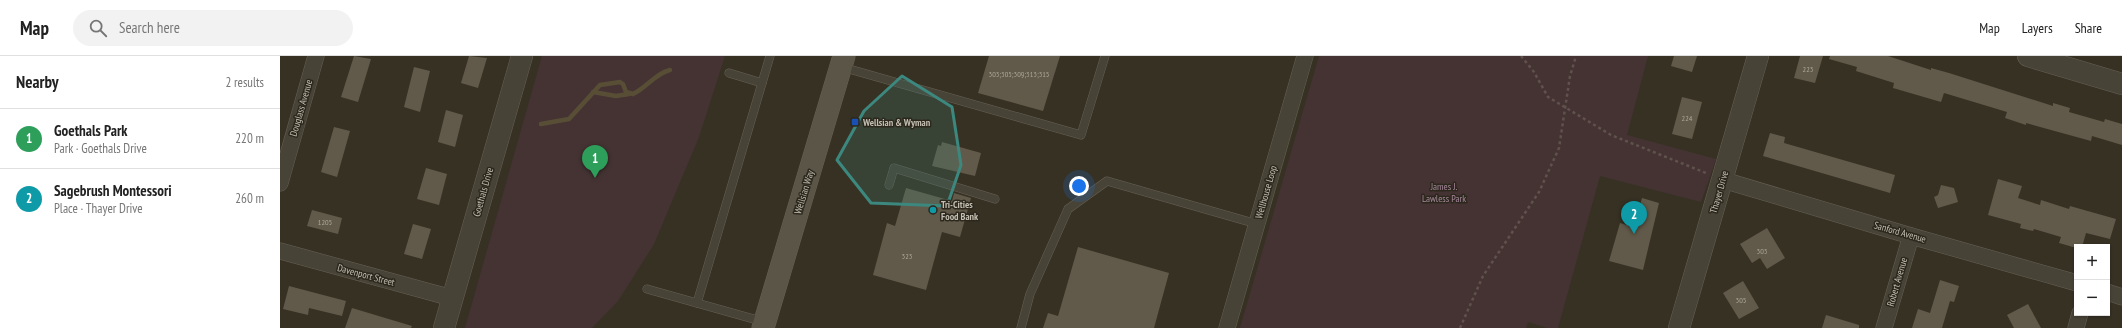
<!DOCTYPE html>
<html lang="en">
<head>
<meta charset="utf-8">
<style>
	:root { --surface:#fff; --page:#f2f2f2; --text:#222; --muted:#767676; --line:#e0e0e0; --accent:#1a73e8 }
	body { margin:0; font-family:"PT Sans Narrow",sans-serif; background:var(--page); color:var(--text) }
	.controls { position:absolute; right:12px; bottom:12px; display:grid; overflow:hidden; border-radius:0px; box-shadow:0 1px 3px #0004 }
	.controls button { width:36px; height:36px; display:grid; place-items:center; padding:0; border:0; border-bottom:1px solid var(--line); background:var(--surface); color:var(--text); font:20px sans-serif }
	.you { position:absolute; left:799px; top:130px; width:14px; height:14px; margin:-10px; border:3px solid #fff; border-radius:50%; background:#1a73e8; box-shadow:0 0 0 6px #1a73e833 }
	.badge { display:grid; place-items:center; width:26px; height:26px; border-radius:50%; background:var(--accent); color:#fff; font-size:13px; font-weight:700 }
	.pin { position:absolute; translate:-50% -33px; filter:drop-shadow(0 1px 2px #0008) }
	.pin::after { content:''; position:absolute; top:21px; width:14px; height:12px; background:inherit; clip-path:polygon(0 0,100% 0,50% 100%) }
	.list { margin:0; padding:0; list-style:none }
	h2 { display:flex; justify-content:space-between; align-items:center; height:52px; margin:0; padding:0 16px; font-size:17px }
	h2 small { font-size:13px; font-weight:400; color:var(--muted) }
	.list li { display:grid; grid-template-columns:26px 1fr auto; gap:12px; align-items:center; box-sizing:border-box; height:60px; padding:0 16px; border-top:1px solid var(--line) }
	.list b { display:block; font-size:15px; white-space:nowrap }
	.list p { margin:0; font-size:13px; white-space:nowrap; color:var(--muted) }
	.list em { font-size:13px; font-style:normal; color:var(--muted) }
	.icon { flex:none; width:22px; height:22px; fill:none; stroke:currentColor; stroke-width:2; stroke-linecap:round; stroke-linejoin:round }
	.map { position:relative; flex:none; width:1842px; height:272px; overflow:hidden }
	header { display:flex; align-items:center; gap:24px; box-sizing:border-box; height:56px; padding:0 20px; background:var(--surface); border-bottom:1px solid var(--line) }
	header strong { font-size:19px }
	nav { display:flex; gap:22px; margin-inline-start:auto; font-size:14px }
	.search { width:280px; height:36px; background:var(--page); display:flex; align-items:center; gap:10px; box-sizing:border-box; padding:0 14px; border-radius:22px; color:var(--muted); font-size:15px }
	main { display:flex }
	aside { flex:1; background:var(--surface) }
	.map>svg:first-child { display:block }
	.green { fill:#453333 }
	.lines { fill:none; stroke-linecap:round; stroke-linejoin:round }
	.stream { stroke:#584e36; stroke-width:4.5 }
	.building { fill:#615a4a }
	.service-casing { stroke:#666155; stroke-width:9 }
	.minor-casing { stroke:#666155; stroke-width:17 }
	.tertiary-casing { stroke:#666155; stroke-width:22 }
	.secondary-casing { stroke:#666155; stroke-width:23 }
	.path { stroke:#5f514c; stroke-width:2.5; stroke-dasharray:3 3; stroke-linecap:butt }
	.service { stroke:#484337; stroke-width:8 }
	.minor { stroke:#484337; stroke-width:16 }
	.tertiary { stroke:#484337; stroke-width:21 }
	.secondary { stroke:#5a5546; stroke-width:22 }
	.marked { fill:#3c887f; fill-opacity:0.2; stroke:#3c887f; stroke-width:3; stroke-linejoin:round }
	.transit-dot { fill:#1a4fb4; stroke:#2c281d; stroke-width:1.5 }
	.culture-dot { fill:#0f9aa8; stroke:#2c281d; stroke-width:1.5 }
	.labels { text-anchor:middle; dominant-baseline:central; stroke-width:3; stroke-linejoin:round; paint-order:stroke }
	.number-label { font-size:8px; fill:#aba698 }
	.street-label { font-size:10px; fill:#c4bfb2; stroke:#2c281d }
	.poi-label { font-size:10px; font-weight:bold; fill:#c4bfb2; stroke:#2c281d; text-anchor:start }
	.park-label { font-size:10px; fill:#a8899d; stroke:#2c281d }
</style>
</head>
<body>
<header>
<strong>Map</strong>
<div class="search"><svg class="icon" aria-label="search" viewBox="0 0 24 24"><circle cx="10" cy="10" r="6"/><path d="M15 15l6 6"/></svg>Search here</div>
<nav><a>Map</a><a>Layers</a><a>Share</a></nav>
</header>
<main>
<aside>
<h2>Nearby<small>2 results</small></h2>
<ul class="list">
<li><span class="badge" style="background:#2e9e5b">1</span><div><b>Goethals Park</b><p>Park · Goethals Drive</p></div><em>220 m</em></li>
<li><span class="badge" style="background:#0f9aa8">2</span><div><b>Sagebrush Montessori</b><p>Place · Thayer Drive</p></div><em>260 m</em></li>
</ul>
</aside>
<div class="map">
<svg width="1842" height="272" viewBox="0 0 1842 272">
	<rect width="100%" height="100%" fill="#373124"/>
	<!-- green -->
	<g class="green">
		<polygon points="262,0 445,0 419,81 374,188 338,245 312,272 185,272"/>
		<polygon points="1039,0 1368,0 1347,79 1436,103 1421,146 1320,120 1278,272 1267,272 1248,266 1246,272 960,272"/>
	</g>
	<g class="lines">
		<!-- stream -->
		<g class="stream">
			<polyline points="313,36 336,40 349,38"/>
			<path d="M261,68L289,63L320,29L340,26L343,28L346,36L353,38C366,32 376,17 390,14"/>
		</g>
	</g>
	<!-- building -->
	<g class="building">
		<polygon points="74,0 91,3 78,46 61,41"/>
		<polygon points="189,0 207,2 198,32 181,27"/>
		<polygon points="709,0 780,0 763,55 698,37"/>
		<polygon points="1394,0 1417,0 1412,16 1391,10"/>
		<polygon points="1520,0 1543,0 1535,27 1514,22"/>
		<polygon points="1550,0 1608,0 1651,14 1651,12 1669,17 1773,50 1773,47 1790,52 1789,56 1824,66 1825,63 1842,68 1842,89 1812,80 1811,85 1746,67 1746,69 1725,62 1727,56 1664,37 1661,46 1613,32 1614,27 1576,15 1577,11 1549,3"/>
		<polygon points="134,11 150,15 140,56 124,51"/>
		<polygon points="1402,41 1422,46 1412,83 1392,78"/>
		<polygon points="166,54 183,59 175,91 158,86"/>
		<polygon points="54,71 70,75 57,121 41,116"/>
		<polygon points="1490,77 1505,81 1504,87 1615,119 1610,137 1483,100"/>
		<polygon points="662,86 701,97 695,120 652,110 658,89 661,90"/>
		<polygon points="146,112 167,118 159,149 137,143"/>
		<polygon points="1718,123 1742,130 1738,142 1760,149 1761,144 1789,153 1790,150 1836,163 1830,183 1806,177 1802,191 1793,191 1779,187 1781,181 1754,173 1753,175 1740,172 1741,168 1708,159"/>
		<polygon points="1661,129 1674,132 1678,146 1658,152 1654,141 1658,139"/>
		<polygon points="626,132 672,145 674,137 691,142 680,181 662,176 646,234 593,219 607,167 615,170"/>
		<polygon points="1362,142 1379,147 1363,214 1329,205 1340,167 1354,171"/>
		<polygon points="32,154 62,162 58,178 27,170"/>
		<polygon points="133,168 151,173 142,203 124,198"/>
		<polygon points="1487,172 1505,202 1487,213 1480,202 1472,207 1460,188"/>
		<polygon points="798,191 889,217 874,272 763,272 768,257 778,260"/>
		<polygon points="1660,224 1679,230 1674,246 1670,245 1662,272 1632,272 1638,253 1650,257"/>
		<polygon points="1463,225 1479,252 1459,263 1443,237"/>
		<polygon points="9,230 66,245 62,260 29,252 28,259 3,253"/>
		<polygon points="1748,248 1761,272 1734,272 1727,259"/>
		<polygon points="72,252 132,270 131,272 65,272"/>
		<polygon points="1546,259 1579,269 1579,272 1542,272"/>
	</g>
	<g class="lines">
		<!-- service casing -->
		<g class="service-casing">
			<g id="service">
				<polyline points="562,11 801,79 825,0"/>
				<polyline points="449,17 482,27"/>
				<polyline points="609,129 614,112 715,143"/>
				<polyline points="367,233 484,266"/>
				<polyline points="417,247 490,0"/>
				<polyline points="741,272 750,238 788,153 827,125 977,168"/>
			</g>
		</g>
		<!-- minor casing -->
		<g class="minor-casing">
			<g id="minor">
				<polyline points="1443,124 1631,180 1797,227"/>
				<polyline points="0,127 36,0"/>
				<polyline points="0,195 172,242"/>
				<polyline points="1827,236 1842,241"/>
				<polyline points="947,272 1025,0"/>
				<polyline points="1604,272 1631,180"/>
				<polyline points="1796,272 1800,257"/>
			</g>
		</g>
		<!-- tertiary casing -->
		<g class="tertiary-casing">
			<g id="tertiary">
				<polyline points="1748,0 1842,28"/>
				<polyline points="164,272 242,0"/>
				<polyline points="1399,272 1478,0"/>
			</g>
		</g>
		<!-- secondary casing -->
		<g class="secondary-casing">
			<polyline id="secondary" points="483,272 564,0"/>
		</g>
		<!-- path -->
		<g class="path">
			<polyline points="1241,0 1254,16 1268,41 1331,79 1426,117"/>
			<polyline points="1180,272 1203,220 1259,136 1279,92 1290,20 1296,0"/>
		</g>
		<!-- service -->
		<use href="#service" class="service"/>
		<!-- minor -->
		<use href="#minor" class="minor"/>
		<!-- tertiary -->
		<use href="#tertiary" class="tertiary"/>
		<!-- secondary -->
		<use href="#secondary" class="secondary"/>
	</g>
	<!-- marked area -->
	<path class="marked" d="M622,20L672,51L681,109L667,150L591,147L557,104L584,55Z"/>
	<!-- markers -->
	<rect class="transit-dot" x="571" y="62" width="8" height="8" rx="2"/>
	<circle class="culture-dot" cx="653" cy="154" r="4"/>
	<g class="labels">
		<!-- number labels -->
		<g class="number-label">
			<text x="1528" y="13">223</text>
			<text x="739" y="18">303;305;309;313;315</text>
			<text x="1407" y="62">224</text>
			<text x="45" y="166">1205</text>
			<text x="1482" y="195">303</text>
			<text x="627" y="200">323</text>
			<text x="1461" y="244">305</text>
		</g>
		<!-- street labels -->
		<g class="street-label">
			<text transform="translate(21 52) rotate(-74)">Douglass Avenue</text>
			<text transform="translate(203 136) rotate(-74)">Goethals Drive</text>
			<text transform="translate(524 136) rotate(-73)">Wellsian Way</text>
			<text transform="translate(986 136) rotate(-74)">Wellhouse Loop</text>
			<text transform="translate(1439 136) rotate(-74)">Thayer Drive</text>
			<text transform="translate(1620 176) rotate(16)">Sanford Avenue</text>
			<text transform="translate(86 219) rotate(15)">Davenport Street</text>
			<text transform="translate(1617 226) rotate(-74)">Robert Avenue</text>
		</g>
		<!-- poi labels -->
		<g class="poi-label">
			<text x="583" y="66">Wellsian &amp; Wyman</text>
			<text x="661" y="148">Tri-Cities<tspan x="661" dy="12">Food Bank</tspan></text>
		</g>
		<!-- park labels -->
		<g class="park-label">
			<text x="1164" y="130">James J.<tspan x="1164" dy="12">Lawless Park</tspan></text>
		</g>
	</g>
</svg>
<div class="controls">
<button>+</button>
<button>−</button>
</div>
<div class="you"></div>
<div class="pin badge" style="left:315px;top:122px;background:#2e9e5b">1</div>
<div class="pin badge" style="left:1354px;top:178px;background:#0f9aa8">2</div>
</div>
</main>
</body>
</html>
